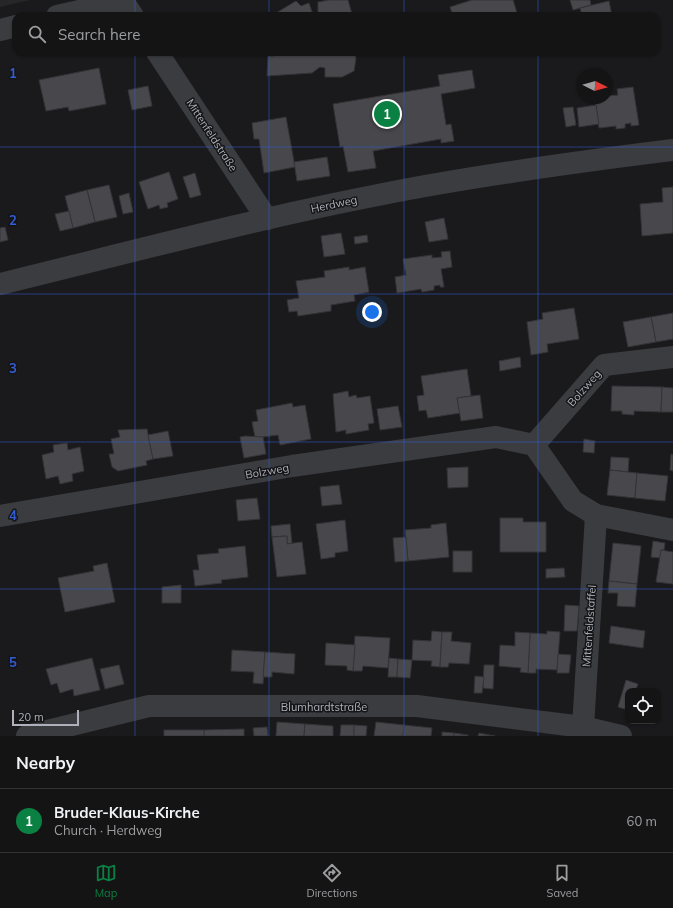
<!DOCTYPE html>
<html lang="en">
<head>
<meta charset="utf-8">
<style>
	:root { --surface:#141415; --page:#212122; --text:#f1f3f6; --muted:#9d9ea0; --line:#333334; --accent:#0b8043 }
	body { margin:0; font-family:Mulish,sans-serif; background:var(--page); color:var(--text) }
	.controls { position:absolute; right:12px; bottom:12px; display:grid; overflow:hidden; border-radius:8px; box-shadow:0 1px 3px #0004 }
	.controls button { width:36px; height:36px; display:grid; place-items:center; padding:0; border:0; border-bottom:1px solid var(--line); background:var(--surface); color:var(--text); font:20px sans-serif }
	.compass { position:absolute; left:577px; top:68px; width:36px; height:36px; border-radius:50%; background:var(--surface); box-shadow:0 1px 3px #0004; rotate:95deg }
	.scale { position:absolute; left:12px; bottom:10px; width:67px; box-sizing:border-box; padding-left:4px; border:2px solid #aeb1ba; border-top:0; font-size:11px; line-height:14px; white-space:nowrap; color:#aeb1ba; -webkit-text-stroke:3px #151517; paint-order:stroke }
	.you { position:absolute; left:372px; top:312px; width:14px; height:14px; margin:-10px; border:3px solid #fff; border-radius:50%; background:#1a73e8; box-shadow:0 0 0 6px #1a73e833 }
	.badge { display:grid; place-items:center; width:26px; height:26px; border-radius:50%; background:var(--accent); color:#fff; font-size:13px; font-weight:700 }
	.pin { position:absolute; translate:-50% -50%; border:2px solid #fff; box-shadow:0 1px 4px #0006 }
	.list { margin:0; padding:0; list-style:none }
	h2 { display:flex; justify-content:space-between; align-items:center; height:52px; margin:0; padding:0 16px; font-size:17px }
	h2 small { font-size:13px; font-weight:400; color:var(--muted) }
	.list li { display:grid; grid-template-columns:26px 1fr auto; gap:12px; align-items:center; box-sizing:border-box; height:64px; padding:0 16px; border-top:1px solid var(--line) }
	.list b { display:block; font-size:15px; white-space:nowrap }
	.list p { margin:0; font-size:13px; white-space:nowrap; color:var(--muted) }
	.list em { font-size:13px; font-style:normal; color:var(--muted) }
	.icon { flex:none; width:22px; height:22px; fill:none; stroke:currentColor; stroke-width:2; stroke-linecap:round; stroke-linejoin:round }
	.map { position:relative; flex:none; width:673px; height:736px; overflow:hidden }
	.search { position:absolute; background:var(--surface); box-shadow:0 1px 3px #0004; left:12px; right:12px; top:12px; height:44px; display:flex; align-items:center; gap:10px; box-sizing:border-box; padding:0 14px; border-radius:12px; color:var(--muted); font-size:15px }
	.sheet { height:116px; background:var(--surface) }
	nav { display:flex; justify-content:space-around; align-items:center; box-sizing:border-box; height:56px; border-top:1px solid var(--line); background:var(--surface); font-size:11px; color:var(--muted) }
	nav a { display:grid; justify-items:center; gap:2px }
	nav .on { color:var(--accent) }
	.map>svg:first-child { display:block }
	.built { fill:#262629 }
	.building { fill:#47474c; stroke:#343438 }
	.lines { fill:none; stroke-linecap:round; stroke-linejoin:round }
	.minor { stroke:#3b3c40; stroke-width:22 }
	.grid { fill:none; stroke:#335dd4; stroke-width:1; stroke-opacity:0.55 }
	.labels { text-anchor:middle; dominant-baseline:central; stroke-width:3; stroke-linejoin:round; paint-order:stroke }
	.street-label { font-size:11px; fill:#aeb1ba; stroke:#151517 }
	.grid-label { font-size:13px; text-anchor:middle; font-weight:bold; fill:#335dd4; stroke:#151517; stroke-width:3; stroke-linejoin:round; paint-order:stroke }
</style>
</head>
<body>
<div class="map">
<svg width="673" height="736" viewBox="0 0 673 736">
	<rect width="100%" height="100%" fill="#1a1a1c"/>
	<!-- built -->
	<polygon class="built" points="0,0 30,0 0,7"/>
	<!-- building -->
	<g class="building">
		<polygon points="329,0 348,0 352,14 343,16 280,16 276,13 296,1 301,6 309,3 312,12 318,13 318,2"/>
		<polygon points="472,0 513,0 517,13 509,16 453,16 450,7"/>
		<polygon points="570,0 590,0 591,5 573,10"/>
		<polygon points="609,1 612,16 582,16 580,8"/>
		<polygon points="274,52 354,52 356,58 354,71 342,77 325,77 325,68 320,67 312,73 267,76 268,56 274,56"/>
		<polygon points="99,68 106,104 69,111 68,107 46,111 39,80"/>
		<polygon points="472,70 475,88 441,94 446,125 451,124 454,141 441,143 441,139 373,151 376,168 348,172 343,146 340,147 333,104 440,86 438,75"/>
		<polygon points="148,86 152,106 132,110 128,90"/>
		<polygon points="633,87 639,125 631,126 631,123 625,124 625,128 616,129 616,126 599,128 595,98 607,98 607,96 618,95 617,89"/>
		<polygon points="596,105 599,124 579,127 577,108"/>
		<polygon points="573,107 576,125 566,127 563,108"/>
		<polygon points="286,117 295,167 264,173 259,139 254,139 252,123"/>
		<polygon points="327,157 330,176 297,181 294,162"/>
		<polygon points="169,172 178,199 167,203 168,207 160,209 159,205 148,209 139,182"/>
		<polygon points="195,173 201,195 190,198 183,177"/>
		<polygon points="109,185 117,217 95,222 87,190"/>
		<polygon points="673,187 673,233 642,236 640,204 663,202 662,188"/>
		<polygon points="87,190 95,222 73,228 65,196"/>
		<polygon points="129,193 133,212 123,214 119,196"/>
		<polygon points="69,211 73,228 60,231 55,214"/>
		<polygon points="444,218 448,239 429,242 425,222"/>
		<polygon points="5,227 8,240 0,242 0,228"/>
		<polygon points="341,233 345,254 324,257 321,236"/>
		<polygon points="367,235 368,242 355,244 354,237"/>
		<polygon points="450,251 452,267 441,269 444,287 440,287 440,285 434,286 434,290 422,292 421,289 397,293 395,277 406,275 403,259 432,255 432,258 442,257 441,252"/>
		<polygon points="349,267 349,270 365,267 369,292 354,295 355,301 331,305 331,311 298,316 297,311 289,312 287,300 299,298 296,281 325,277 324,271"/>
		<polygon points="574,308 579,339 547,344 548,352 531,355 527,322 543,319 542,313"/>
		<polygon points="673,313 673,339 656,342 651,317"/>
		<polygon points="651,317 656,342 628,347 623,322"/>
		<polygon points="520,357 521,367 500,371 499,361"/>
		<polygon points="467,369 471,396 457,398 460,413 428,418 426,410 419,411 417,396 424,395 421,376"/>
		<polygon points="612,386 662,387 661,412 634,411 634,415 622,414 622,411 611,411"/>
		<polygon points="662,387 673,388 673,412 661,412"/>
		<polygon points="348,391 349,397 356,395 357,398 370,396 374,423 368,424 369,430 346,434 346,430 336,432 333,394"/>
		<polygon points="480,395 483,418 461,421 457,398"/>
		<polygon points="292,403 293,407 305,405 311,439 280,445 278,435 263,437 255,437 252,422 258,421 256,410"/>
		<polygon points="398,406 402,427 380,430 377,409"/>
		<polygon points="147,429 153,459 146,461 147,465 118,471 112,467 109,454 114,454 111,439 120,437 118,430"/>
		<polygon points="168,431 173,456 153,459 148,435"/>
		<polygon points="245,436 263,437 266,454 244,458 240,437"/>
		<polygon points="584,439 595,441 594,453 583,452"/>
		<polygon points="67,443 68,450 80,447 84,471 72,474 73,481 60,484 58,476 46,479 42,455 54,452 53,445"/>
		<polygon points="671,454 673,455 673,471 670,470"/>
		<polygon points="611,457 629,458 628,472 610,470"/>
		<polygon points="468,467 468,487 448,488 447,468"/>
		<polygon points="610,470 637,473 635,498 607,495"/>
		<polygon points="637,473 668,476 665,501 635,498"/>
		<polygon points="339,485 342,504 322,506 320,487"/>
		<polygon points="257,498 260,519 238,521 236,500"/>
		<polygon points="500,518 523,518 523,522 546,522 546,552 500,552"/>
		<polygon points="345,520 348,551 335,553 335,557 321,559 316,524"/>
		<polygon points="446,523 449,557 408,561 405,530 431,528 431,525"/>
		<polygon points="290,524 292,543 287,544 287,536 272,537 271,526"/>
		<polygon points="287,536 287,544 302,542 306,574 277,577 272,537"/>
		<polygon points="406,537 408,561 395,562 393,538"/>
		<polygon points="653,541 665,543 664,550 661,550 660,558 651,557"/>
		<polygon points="613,543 641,546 637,584 609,581"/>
		<polygon points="245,546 248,577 221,580 222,583 195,586 193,570 199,570 197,555 219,553 218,549"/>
		<polygon points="661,550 673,552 673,584 656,582"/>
		<rect x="453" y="551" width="19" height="21"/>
		<polygon points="107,563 115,602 65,612 58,578 94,571 93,566"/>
		<polygon points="564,568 565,577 546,578 546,569"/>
		<polygon points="609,581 637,584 635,607 617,606 618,593 608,593"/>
		<polygon points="181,585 181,603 162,603 162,587"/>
		<polygon points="565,605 579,606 577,631 564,631"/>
		<polygon points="611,626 645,631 643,648 609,643"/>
		<polygon points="432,631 442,632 440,667 431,666 432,661 412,660 413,640 431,641"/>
		<polygon points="547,631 560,632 557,670 536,669 536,673 528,673 530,633 547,634"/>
		<polygon points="442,632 452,632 451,641 471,643 469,664 449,663 448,667 440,667"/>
		<polygon points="515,632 530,633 528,673 520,672 521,668 499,666 500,645 515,646"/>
		<polygon points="355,636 390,638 388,668 363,666 362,671 353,671"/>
		<polygon points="326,643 355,645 353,671 347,670 347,666 325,665"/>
		<polygon points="232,650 265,652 263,684 253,683 254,672 231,671"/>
		<polygon points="265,652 295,654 294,674 272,672 272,677 263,677"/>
		<polygon points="558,654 571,655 569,673 557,673"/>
		<polygon points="92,658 100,690 74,696 73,689 60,693 57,683 51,685 46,669"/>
		<polygon points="389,658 398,659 397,677 388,677"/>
		<polygon points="398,659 412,660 410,678 397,677"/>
		<polygon points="119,665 124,684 105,689 100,669"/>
		<polygon points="484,665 494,665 493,689 483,688"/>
		<polygon points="475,676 484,677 482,693 474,693"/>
		<polygon points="626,680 638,684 636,689 643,691 628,691 628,710 618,707"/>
		<polygon points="658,695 661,696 658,708"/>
		<polygon points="277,722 305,724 304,736 276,736"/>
		<polygon points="376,722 404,725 403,736 374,736"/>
		<polygon points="305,724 333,726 333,736 304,736"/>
		<polygon points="341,725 354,725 354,736 340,736"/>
		<polygon points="354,725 367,726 366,736 354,736"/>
		<polygon points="404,725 432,728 431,736 403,736"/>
		<polygon points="267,727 268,736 254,736 253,728"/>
		<polygon points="244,729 244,736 204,736 204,730"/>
		<rect x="164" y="730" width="40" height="6"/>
		<polygon points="442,732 454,733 454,736 442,736"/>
		<polygon points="454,733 468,735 468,736 454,736"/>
		<polygon points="479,733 495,736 478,736"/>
	</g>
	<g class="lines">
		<!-- minor -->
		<g class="minor">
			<polyline points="57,16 123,1 133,16"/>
			<polyline points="0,30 16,26"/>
			<polyline points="157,52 267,219"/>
			<path d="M0,284C127,253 254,219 383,194C479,175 576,162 673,150"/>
			<polyline points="534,445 604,365 673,357"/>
			<polyline points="0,516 292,466 496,437 534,445 573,501 596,515 673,530"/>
			<polyline points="27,736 149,706 417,706 583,727 621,736"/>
			<polyline points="579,736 583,727 596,515"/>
		</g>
	</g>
	<!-- grid -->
	<path class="grid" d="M135,0V16M269,0V16M404,0V16M538,0V16M135,52V736M269,52V736M404,52V736M538,52V736M0,147H673M0,294H673M0,442H673M0,589H673"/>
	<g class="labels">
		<!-- street labels -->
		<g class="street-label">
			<text transform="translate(212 135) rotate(57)">Mittenfeldstraße</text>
			<text transform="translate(334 204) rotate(-12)">Herdweg</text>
			<text transform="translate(584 388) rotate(-49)">Bolzweg</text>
			<text transform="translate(267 471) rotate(-10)">Bolzweg</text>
			<text transform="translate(589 626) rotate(-86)">Mittenfeldstaffel</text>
			<text x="324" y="707">Blumhardtstraße</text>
		</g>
	</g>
	<g class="grid-label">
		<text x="13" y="78">1</text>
		<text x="13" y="225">2</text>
		<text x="13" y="373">3</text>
		<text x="13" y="520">4</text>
		<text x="13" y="667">5</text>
	</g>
</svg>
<div class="controls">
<button><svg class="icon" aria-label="locate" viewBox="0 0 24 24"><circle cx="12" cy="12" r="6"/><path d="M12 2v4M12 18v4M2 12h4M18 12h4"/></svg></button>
</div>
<svg class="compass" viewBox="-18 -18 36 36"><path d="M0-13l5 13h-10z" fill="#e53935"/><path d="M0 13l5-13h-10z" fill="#9d9ea0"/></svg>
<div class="scale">20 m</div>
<div class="you"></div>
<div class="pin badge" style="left:387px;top:114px">1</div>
<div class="search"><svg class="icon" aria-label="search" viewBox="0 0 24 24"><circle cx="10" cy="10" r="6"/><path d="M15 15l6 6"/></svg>Search here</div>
</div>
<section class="sheet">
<h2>Nearby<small></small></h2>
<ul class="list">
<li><span class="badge">1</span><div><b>Bruder-Klaus-Kirche</b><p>Church · Herdweg</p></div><em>60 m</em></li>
</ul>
</section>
<nav>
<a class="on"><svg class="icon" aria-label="map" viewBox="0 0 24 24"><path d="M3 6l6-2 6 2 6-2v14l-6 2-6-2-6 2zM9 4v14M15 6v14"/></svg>Map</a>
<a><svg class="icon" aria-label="directions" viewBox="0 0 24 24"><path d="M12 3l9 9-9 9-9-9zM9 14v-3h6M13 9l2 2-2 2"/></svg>Directions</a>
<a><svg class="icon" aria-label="saved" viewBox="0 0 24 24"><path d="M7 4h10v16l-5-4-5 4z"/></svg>Saved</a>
</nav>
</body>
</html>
